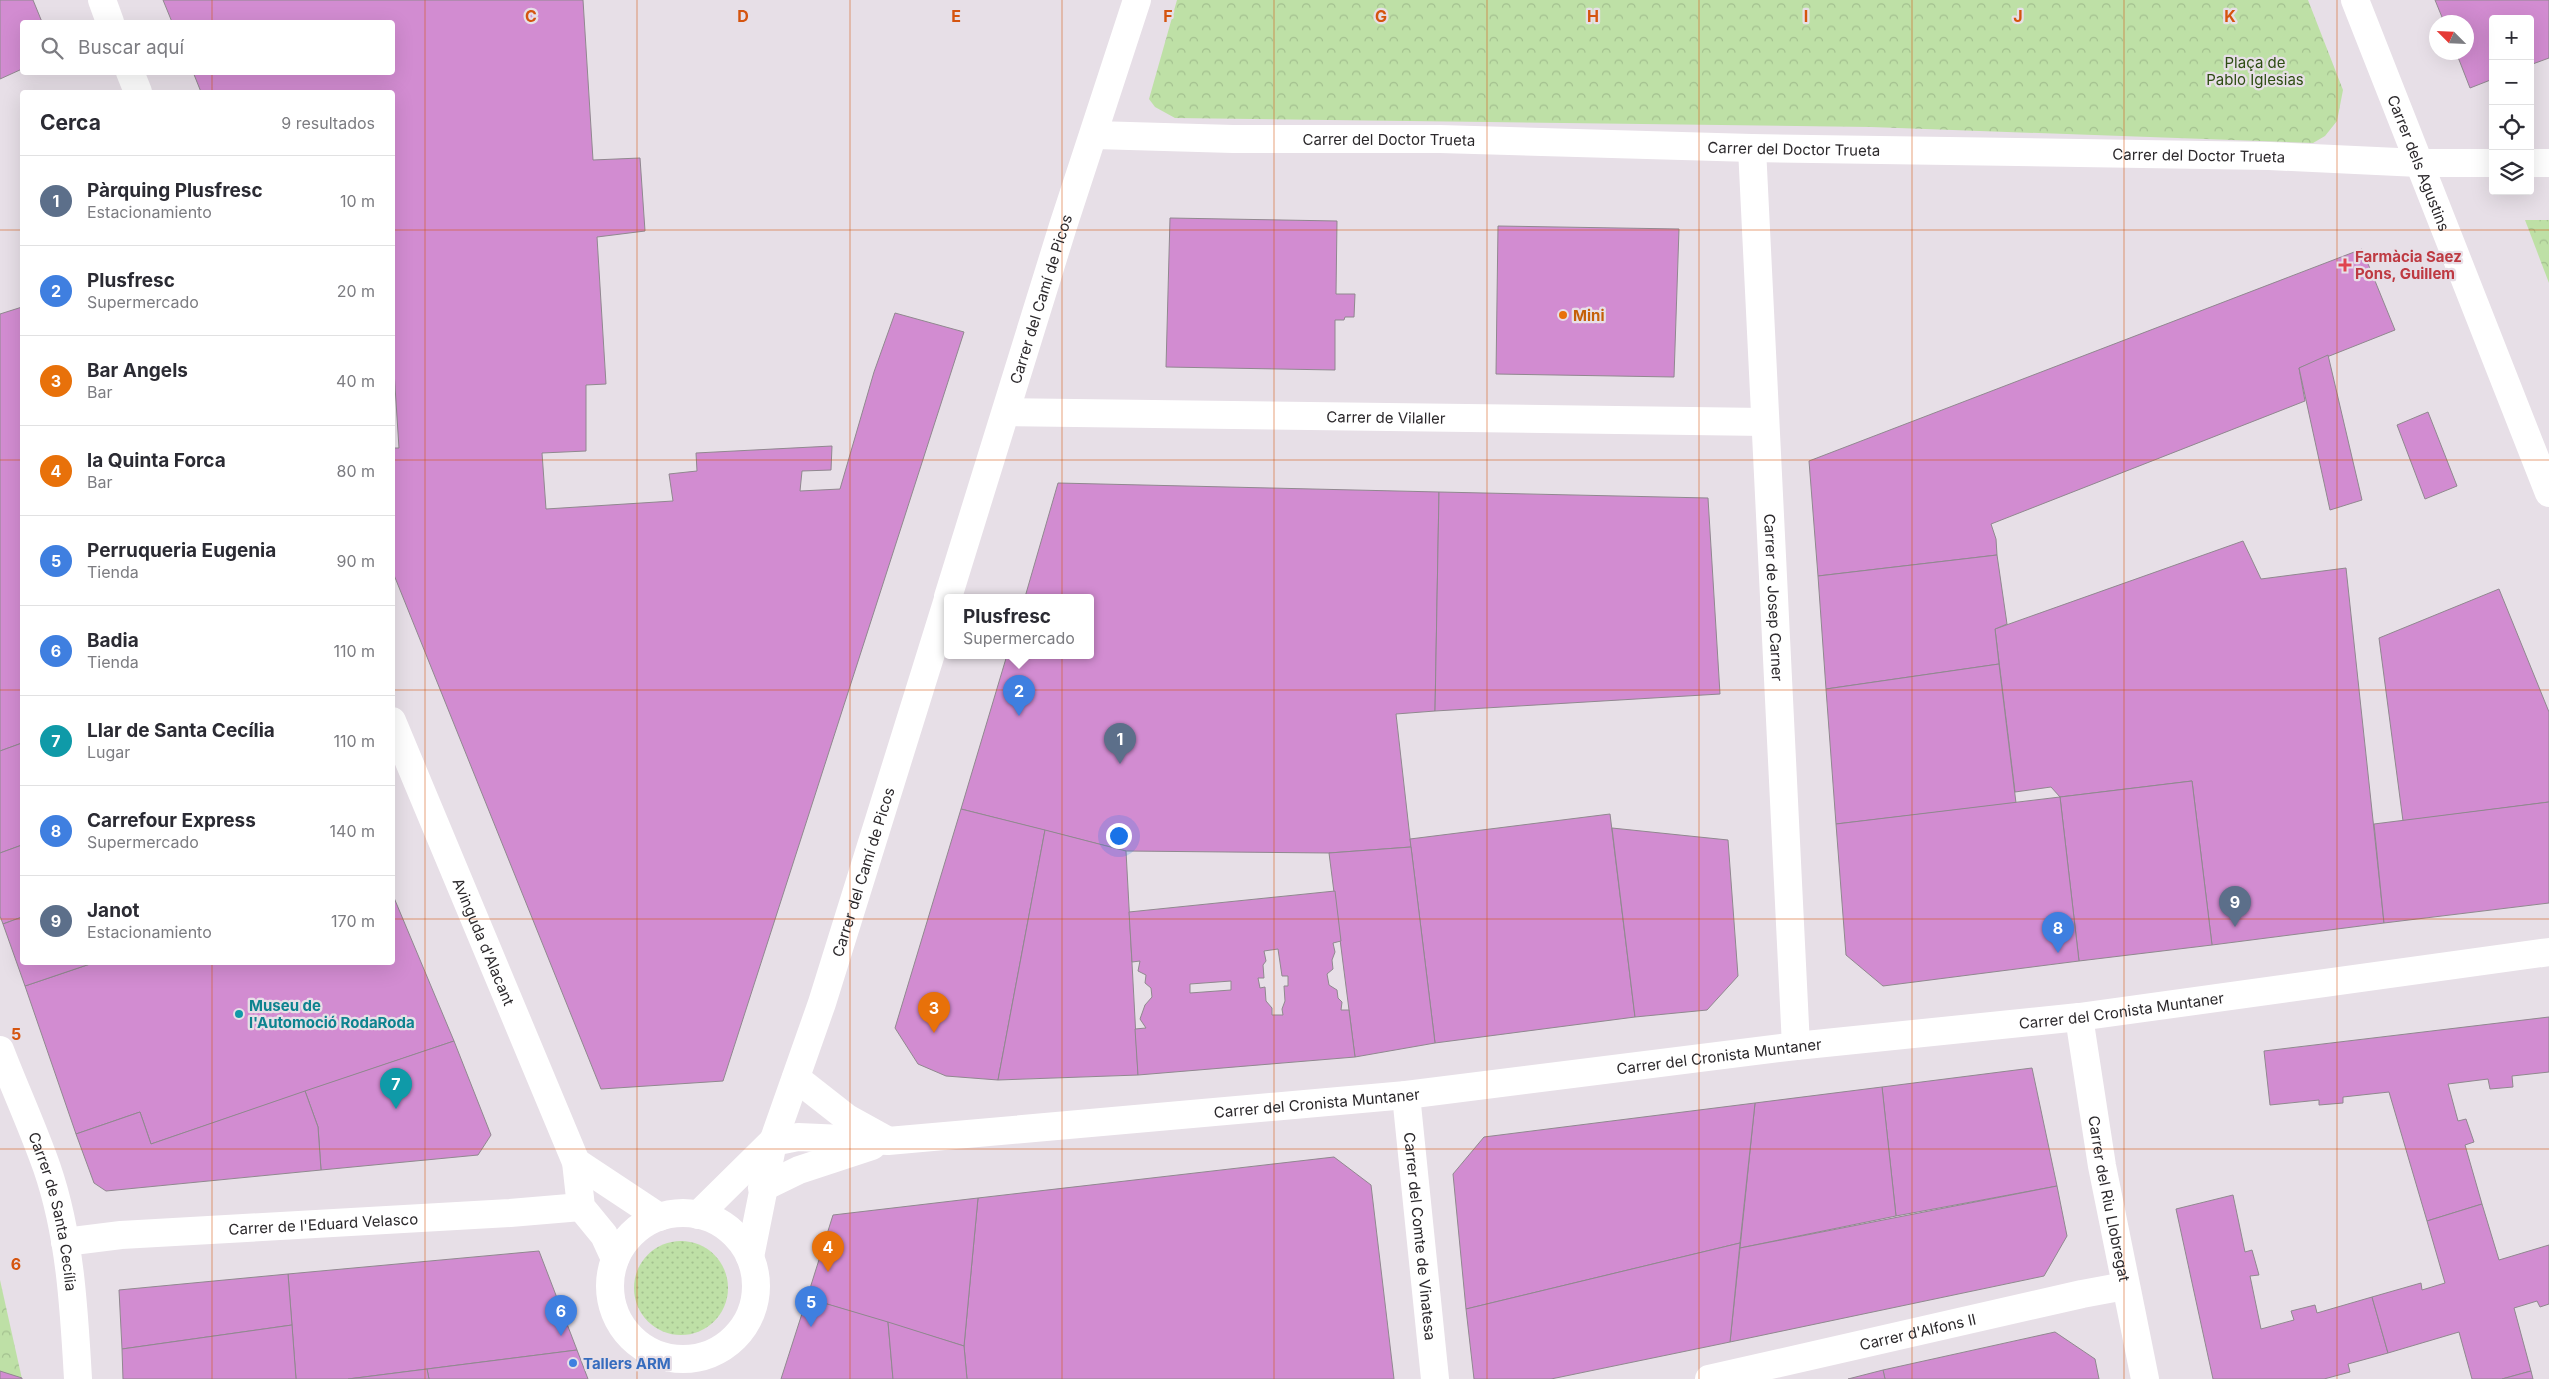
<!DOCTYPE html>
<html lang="es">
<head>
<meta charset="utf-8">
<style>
	:root { --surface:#fff; --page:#f7f7f7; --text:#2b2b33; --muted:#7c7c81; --line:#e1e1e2; --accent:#c13144 }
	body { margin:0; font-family:Inter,sans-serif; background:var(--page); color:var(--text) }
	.controls { position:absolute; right:15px; top:15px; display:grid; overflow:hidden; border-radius:5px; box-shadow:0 5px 20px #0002 }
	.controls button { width:45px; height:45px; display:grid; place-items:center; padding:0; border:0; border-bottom:1px solid var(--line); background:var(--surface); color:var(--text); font:25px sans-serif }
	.compass { position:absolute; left:2429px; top:15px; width:45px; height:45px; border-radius:50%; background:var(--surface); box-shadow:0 5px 20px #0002; rotate:294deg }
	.you { position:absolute; left:1118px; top:835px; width:18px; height:18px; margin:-12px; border:4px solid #fff; border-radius:50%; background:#1a73e8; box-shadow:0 0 0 8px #1a73e833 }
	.badge { display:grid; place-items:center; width:32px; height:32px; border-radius:50%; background:var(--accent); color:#fff; font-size:16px; font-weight:700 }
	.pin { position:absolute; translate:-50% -41px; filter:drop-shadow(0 1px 2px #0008) }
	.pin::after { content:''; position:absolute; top:26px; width:18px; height:15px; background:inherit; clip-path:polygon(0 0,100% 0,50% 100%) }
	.popup { position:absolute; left:944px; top:594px; width:150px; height:65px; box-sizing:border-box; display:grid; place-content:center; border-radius:5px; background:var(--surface); filter:drop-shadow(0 1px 4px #0005); font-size:16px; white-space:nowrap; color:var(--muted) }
	.popup b { font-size:19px; color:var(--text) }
	.popup::after { content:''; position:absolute; left:50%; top:100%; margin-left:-10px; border:10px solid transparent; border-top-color:var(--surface) }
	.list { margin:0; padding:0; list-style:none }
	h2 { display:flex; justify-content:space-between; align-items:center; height:65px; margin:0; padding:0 20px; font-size:21px }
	h2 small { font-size:16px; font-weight:400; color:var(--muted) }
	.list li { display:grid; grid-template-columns:32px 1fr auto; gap:15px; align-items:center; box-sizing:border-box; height:90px; padding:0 20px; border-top:1px solid var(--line) }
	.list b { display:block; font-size:19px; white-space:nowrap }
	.list p { margin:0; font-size:16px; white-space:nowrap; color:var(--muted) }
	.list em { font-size:16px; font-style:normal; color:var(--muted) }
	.icon { flex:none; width:28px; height:28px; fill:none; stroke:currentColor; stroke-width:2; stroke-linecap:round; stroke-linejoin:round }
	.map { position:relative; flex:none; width:2549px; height:1379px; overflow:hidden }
	.search { position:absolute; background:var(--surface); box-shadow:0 5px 20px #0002; left:20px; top:20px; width:375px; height:55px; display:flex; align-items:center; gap:12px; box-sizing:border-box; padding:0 18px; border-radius:5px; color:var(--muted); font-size:19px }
	.panel { position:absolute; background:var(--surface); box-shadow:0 5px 20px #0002; left:20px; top:90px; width:375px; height:875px; border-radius:5px }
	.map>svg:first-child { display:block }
	.grass { fill:url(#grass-dots) }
	.park { fill:url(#park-crowns) }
	.building { fill:#d28cd1; stroke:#90888f; fill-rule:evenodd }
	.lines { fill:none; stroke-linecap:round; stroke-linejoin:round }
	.pedestrian { stroke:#fff; stroke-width:28 }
	.minor { stroke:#fff; stroke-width:28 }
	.tertiary { stroke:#fff; stroke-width:28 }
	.grid { fill:none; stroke:#d5540f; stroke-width:1; stroke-opacity:0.55 }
	.health-dot { fill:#e0444e; stroke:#e7dfe7; stroke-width:2 }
	.food-dot { fill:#e8710a; stroke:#e7dfe7; stroke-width:2 }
	.culture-dot { fill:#0f9aa8; stroke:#e7dfe7; stroke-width:2 }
	.shop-dot { fill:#3f7fe0; stroke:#e7dfe7; stroke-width:2 }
	.labels { text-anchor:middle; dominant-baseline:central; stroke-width:4.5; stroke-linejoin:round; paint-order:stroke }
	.park-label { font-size:15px; fill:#2e4d13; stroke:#e7dfe7 }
	.street-label { font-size:15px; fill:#2c292c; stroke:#e7dfe7 }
	.health-label { font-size:15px; font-weight:bold; fill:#be3a42; stroke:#e7dfe7; text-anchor:start }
	.food-label { font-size:15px; font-weight:bold; fill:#c56008; stroke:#e7dfe7; text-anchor:start }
	.culture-label { font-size:15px; font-weight:bold; fill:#0d838f; stroke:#e7dfe7; text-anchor:start }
	.shop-label { font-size:15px; font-weight:bold; fill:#366cbe; stroke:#e7dfe7; text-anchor:start }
	.grid-label { font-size:16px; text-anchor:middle; font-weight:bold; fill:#d5540f; stroke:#e7dfe7; stroke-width:4.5; stroke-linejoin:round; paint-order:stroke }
</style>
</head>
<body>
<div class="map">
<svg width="2549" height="1379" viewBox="0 0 2549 1379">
	<defs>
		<pattern id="grass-dots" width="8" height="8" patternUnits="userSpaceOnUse" patternTransform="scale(1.25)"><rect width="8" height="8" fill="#bee0a6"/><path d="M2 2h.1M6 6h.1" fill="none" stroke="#a3c08f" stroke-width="1.8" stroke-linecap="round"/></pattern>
		<pattern id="park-crowns" width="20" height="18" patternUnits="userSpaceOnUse" patternTransform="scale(1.25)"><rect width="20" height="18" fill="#bee0a6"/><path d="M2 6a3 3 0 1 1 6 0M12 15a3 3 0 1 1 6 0" fill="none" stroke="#a3c08f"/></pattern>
	</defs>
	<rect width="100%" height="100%" fill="#e7dfe7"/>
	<!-- grass -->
	<circle class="grass" cx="681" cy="1288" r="47"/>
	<!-- park -->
	<g class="park">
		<polygon points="1177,0 2308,0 2343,90 2337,121 2325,136 2313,143 1871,127 1175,118 1155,107 1149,99"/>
		<polygon points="2525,220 2549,220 2549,283"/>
		<polygon points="0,1280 22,1379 0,1379"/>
	</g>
	<!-- building -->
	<g class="building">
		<polygon points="0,0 33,0 42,22 22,22 22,69 0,79"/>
		<polygon points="163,0 583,0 593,160 640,158 645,231 597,237 606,384 586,385 586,451 542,453 546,509 673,501 669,474 697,471 696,453 832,446 831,470 802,471 800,491 840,489 874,372 895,313 964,332 723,1081 601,1089 392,570 392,448 399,448 392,340 392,92 201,92 193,72 392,72 392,22 172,22"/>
		<polygon points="2435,0 2549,0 2549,58 2530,65 2530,19 2493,19 2493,79 2470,88 2456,52 2466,52 2466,22 2444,22"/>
		<polygon points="1170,218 1337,221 1336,294 1355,294 1354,317 1345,317 1344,320 1335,320 1335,370 1166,367"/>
		<polygon points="1498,226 1679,229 1674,377 1496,374"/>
		<polygon points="2362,249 2395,330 2299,368 2305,401 1991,524 1996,539 1997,555 1818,576 1809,461"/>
		<polygon points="22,307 22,743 0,751 0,314"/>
		<polygon points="2328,355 2362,500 2330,510 2299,368"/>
		<polygon points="2428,412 2457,486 2425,499 2397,425"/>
		<polygon points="1058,483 1439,492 1435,711 1396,714 1411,847 1329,853 1126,851 961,809 1007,655 1090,655 1090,597 1025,597"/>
		<polygon points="1439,492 1708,498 1720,694 1435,711"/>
		<polygon points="2243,541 2261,579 2346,568 2384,923 2212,945 2192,781 2060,797 2051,787 2015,792 1995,629"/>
		<polygon points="1997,555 2007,624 1995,629 1999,664 1826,689 1818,576"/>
		<polygon points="2499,589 2549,712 2549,802 2403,821 2379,638"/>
		<polygon points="1999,664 2016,803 1836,824 1826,689"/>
		<polygon points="22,743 22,845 0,853 0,751"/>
		<polygon points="2192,781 2212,945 2079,961 2060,797"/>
		<polygon points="2060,797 2079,961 1883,986 1846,955 1836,824"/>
		<polygon points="2549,802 2549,903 2384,923 2374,824"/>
		<polygon points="961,809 1045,830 998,1080 946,1076 918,1064 895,1028"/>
		<polygon points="1610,814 1635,1017 1435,1043 1410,839"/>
		<polygon points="1612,828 1728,840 1738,976 1707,1010 1635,1017"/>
		<polygon points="1045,830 1126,851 1138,1075 998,1080"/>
		<polygon points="22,845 22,917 3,924 0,916 0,853"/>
		<polygon points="1411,847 1435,1043 1355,1057 1329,853"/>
		<path d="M1335,891L1341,941L1333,943L1335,952L1332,960L1333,969L1327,974L1329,985L1337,990L1338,998L1342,1002L1341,1010H1349L1355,1057L1138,1075L1135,1029L1146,1028L1140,1019L1145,1005L1152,997L1151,988L1145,983L1146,975L1138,971L1140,961L1132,962L1129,912ZM1278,949L1282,976H1288V986H1284L1285,1001L1282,1009L1283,1015H1272V1008L1266,1001L1265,987L1260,988L1258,978H1264L1263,965L1266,961L1264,951ZM1231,981V990L1190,993V984Z"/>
		<polygon points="392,893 454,1041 151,1144 140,1112 76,1134 25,986 96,962 392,962"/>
		<polygon points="22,917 22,962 96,962 25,986 3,924"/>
		<polygon points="2549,1017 2549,1072 2512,1076 2513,1087 2490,1089 2488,1079 2448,1084 2458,1121 2466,1119 2474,1142 2465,1145 2482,1204 2427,1221 2389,1092 2343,1097 2343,1103 2319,1105 2319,1100 2270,1105 2264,1051"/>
		<polygon points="454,1041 491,1135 478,1155 321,1170 318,1127 305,1091"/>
		<polygon points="2032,1068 2057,1186 1896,1216 1882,1087"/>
		<polygon points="1882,1087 1896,1216 1740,1248 1755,1103"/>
		<polygon points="305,1091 318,1127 321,1170 106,1191 94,1183 76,1134 140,1112 151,1144"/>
		<polygon points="1755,1103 1740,1243 1466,1309 1453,1174 1484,1137"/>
		<polygon points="1334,1157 1371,1185 1394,1379 967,1379 964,1346 978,1198"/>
		<polygon points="2057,1186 2067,1236 2044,1276 1730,1342 1740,1248"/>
		<polygon points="2233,1195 2245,1252 2252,1250 2259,1275 2250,1276 2261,1329 2294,1320 2291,1311 2315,1305 2317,1313 2372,1297 2388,1353 2348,1364 2350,1372 2324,1379 2213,1379 2176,1209"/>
		<polygon points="978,1198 964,1346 807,1298 833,1215"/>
		<polygon points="2482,1204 2499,1260 2549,1245 2549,1304 2540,1307 2537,1301 2514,1308 2531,1371 2502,1379 2472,1379 2459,1332 2388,1353 2372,1297 2421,1283 2422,1290 2445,1283 2427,1221"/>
		<polygon points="1740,1243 1730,1342 1551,1379 1474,1379 1466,1309"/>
		<polygon points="539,1251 577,1350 348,1379 296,1379 288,1274"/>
		<polygon points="288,1274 292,1325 122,1349 119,1290"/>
		<polygon points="807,1298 888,1322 893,1379 781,1379"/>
		<polygon points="888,1322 964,1346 967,1379 893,1379"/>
		<polygon points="292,1325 296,1379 123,1379 122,1349"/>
		<polygon points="2055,1332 2095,1359 2099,1379 1885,1379 1883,1370"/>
		<polygon points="577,1350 588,1379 429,1379 427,1369"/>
		<polygon points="427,1369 429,1379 348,1379"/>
		<polygon points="1883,1370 1885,1379 1848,1379"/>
		<polygon points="0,1371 22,1378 22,1379 0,1379"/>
		<polygon points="2531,1371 2533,1379 2502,1379"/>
	</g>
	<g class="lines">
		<!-- pedestrian -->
		<g class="pedestrian">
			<polyline points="2419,163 2493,163"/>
			<polyline points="2530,163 2549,163"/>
			<path id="s1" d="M1006,412L1765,422"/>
		</g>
		<!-- minor -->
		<g class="minor">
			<polyline points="102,0 110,22"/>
			<path id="s2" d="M2355,0L2549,493"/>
			<polyline points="130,72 138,92"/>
			<path id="s3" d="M1095,135L1233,139H1440L1752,148L2269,156L2419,163"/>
			<path id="s4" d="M1752,148L1796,1046"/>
			<path id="s5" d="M392,721L576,1162L581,1207L604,1235L615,1259"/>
			<path id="s6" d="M2079,1017L2102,1166L2145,1379"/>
			<path id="s7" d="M0,1050C15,1089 33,1128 47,1168C70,1235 74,1308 78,1379"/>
			<polyline points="796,1078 847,1118 885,1139"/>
			<path id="s8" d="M1406,1095L1435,1379"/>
			<path id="s9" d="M773,1142L798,1137L888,1141L1406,1095L1796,1046L2079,1017L2549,952"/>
			<polyline points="576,1162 659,1217"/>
			<polyline points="762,1188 799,1170 872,1146"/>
			<path id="s10" d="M65,1242L121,1235L510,1213L581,1207"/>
			<path id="s11" d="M1709,1379L2082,1294L2125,1286"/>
		</g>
		<!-- tertiary -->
		<g class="tertiary">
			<path id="s12" d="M948,597L1063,226L1137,0"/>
			<circle cx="683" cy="1286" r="73"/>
			<polyline points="698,1215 772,1142"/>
			<path id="s13" d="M750,1257L773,1142L822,1003L948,599"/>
		</g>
	</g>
	<!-- grid -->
	<path class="grid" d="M212,0V22M425,0V1379M637,0V1379M850,0V1379M1062,0V1379M1274,0V1379M1487,0V1379M1699,0V1379M1912,0V1379M2124,0V1379M2337,0V1379M212,72V92M0,230H22M392,230H2549M0,460H22M392,460H2549M0,690H22M392,690H2549M0,919H22M392,919H2549M212,962V1379M0,1149H2549"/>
	<!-- markers -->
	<path class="health-dot" d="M2342.5 257.5h5v5h5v5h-5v5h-5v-5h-5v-5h5z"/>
	<circle class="food-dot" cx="1563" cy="315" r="5"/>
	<circle class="culture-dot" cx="239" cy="1014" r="5"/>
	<circle class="shop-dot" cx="573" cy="1363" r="5"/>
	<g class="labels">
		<!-- park labels -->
		<g class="park-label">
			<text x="2255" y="62">Plaça de<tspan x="2255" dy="17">Pablo Iglesias</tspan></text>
		</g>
		<!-- street labels -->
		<g class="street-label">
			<text stroke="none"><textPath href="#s3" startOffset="294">Carrer del Doctor Trueta</textPath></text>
			<text stroke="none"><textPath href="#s3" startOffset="699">Carrer del Doctor Trueta</textPath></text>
			<text stroke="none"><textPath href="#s3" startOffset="1104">Carrer del Doctor Trueta</textPath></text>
			<text stroke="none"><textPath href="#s2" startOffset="175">Carrer dels Agustins</textPath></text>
			<text stroke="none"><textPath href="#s12" startOffset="312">Carrer del Camí de Picos</textPath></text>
			<text stroke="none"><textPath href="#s1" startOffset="380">Carrer de Vilaller</textPath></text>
			<text stroke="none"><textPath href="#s4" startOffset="450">Carrer de Josep Carner</textPath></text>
			<text stroke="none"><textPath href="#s13" startOffset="402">Carrer del Camí de Picos</textPath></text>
			<text stroke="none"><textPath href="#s5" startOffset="239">Avinguda d'Alacant</textPath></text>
			<text stroke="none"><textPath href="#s9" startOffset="1356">Carrer del Cronista Muntaner</textPath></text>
			<text stroke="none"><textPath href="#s9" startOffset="951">Carrer del Cronista Muntaner</textPath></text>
			<text stroke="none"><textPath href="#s9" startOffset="546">Carrer del Cronista Muntaner</textPath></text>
			<text stroke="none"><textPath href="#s6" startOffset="184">Carrer del Riu Llobregat</textPath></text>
			<text stroke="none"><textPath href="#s7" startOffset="171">Carrer de Santa Cecília</textPath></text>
			<text stroke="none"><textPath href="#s10" startOffset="259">Carrer de l'Eduard Velasco</textPath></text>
			<text stroke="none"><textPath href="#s8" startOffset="142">Carrer del Comte de Vinatesa</textPath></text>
			<text stroke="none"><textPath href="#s11" startOffset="214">Carrer d'Alfons II</textPath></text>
		</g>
		<!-- health labels -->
		<g class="health-label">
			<text x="2355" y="256">Farmàcia Saez<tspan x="2355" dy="17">Pons, Guillem</tspan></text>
		</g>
		<!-- food labels -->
		<g class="food-label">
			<text x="1573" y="315">Mini</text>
		</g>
		<!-- culture labels -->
		<g class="culture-label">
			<text x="249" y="1005">Museu de<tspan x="249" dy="17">l'Automoció RodaRoda</tspan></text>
		</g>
		<!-- shop labels -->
		<g class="shop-label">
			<text x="583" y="1363">Tallers ARM</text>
		</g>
	</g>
	<g class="grid-label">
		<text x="531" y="22">C</text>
		<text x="743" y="22">D</text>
		<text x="956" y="22">E</text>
		<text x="1168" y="22">F</text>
		<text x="1381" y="22">G</text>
		<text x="1593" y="22">H</text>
		<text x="1806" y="22">I</text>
		<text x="2018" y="22">J</text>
		<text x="2230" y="22">K</text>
		<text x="16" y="1040">5</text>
		<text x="16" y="1270">6</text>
	</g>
</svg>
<div class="controls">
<button>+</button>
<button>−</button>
<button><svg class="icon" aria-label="locate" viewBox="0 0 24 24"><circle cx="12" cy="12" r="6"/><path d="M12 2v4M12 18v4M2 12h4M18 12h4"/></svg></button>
<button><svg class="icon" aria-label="layers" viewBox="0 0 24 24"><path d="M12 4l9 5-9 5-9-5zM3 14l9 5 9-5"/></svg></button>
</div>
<svg class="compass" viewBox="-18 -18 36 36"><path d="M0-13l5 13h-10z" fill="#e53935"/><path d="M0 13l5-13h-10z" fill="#7c7c81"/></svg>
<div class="you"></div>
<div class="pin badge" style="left:1120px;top:764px;background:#5c6f8a">1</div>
<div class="pin badge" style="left:1019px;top:716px;background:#3f7fe0">2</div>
<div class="popup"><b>Plusfresc</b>Supermercado</div>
<div class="pin badge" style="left:934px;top:1033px;background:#e8710a">3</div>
<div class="pin badge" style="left:828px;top:1272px;background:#e8710a">4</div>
<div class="pin badge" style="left:811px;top:1327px;background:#3f7fe0">5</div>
<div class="pin badge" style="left:561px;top:1336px;background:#3f7fe0">6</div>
<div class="pin badge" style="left:396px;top:1109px;background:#0f9aa8">7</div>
<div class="pin badge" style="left:2058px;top:953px;background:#3f7fe0">8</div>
<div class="pin badge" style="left:2235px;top:927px;background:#5c6f8a">9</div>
<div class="search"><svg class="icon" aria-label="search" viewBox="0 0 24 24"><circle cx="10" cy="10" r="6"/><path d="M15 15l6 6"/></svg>Buscar aquí</div>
<section class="panel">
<h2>Cerca<small>9 resultados</small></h2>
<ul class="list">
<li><span class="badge" style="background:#5c6f8a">1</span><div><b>Pàrquing Plusfresc</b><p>Estacionamiento</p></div><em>10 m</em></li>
<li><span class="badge" style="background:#3f7fe0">2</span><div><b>Plusfresc</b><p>Supermercado</p></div><em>20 m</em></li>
<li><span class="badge" style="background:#e8710a">3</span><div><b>Bar Angels</b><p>Bar</p></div><em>40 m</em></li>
<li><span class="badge" style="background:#e8710a">4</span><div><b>la Quinta Forca</b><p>Bar</p></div><em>80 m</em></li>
<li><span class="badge" style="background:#3f7fe0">5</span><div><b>Perruqueria Eugenia</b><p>Tienda</p></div><em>90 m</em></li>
<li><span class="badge" style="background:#3f7fe0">6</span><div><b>Badia</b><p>Tienda</p></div><em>110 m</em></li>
<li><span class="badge" style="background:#0f9aa8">7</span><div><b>Llar de Santa Cecília</b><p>Lugar</p></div><em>110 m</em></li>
<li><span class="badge" style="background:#3f7fe0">8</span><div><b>Carrefour Express</b><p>Supermercado</p></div><em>140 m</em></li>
<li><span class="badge" style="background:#5c6f8a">9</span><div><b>Janot</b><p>Estacionamiento</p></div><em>170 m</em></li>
</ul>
</section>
</div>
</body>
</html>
